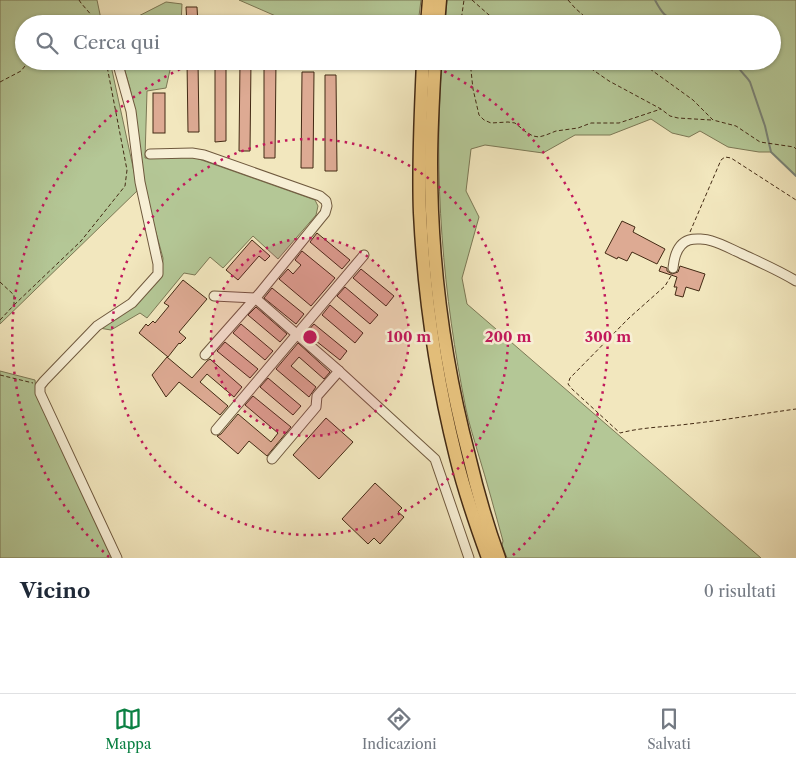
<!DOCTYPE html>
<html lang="it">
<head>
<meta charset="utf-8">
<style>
	:root { --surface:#fff; --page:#f6f6f7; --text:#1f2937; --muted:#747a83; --line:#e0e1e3; --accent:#0b8043 }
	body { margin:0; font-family:"Libre Caslon Text",serif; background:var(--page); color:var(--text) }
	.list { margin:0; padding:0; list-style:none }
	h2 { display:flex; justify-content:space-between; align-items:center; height:65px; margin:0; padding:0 20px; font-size:21px }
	h2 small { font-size:16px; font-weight:400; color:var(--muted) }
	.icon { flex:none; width:28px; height:28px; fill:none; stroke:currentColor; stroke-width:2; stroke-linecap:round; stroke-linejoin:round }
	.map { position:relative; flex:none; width:796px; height:558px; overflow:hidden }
	.search { position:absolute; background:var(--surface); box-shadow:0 1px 4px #0004; left:15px; right:15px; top:15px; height:55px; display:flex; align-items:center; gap:12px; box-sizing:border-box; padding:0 18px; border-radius:28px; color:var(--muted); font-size:19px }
	.sheet { height:135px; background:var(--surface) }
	nav { display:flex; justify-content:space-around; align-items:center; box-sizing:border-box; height:70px; border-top:1px solid var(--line); background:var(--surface); font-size:14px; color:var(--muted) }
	nav a { display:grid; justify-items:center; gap:2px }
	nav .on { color:var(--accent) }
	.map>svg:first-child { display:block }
	.green { fill:#b4c796; stroke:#7c7855 }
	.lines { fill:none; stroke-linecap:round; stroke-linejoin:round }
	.stream { stroke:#798377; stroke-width:2 }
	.building { fill:#ddaa93; stroke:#432a14 }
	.minor-casing { stroke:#6f593e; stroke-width:11 }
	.highway-casing { stroke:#432a14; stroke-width:15 }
	.path { stroke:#432a14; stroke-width:1; stroke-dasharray:4 2.5; stroke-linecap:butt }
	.minor { stroke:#f7efd5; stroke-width:9 }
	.highway { stroke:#e9c47f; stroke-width:12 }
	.ring { fill:none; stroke:#c2185b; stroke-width:2.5; stroke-dasharray:2.5 5 }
	.centre { fill:#c2185b; stroke:#f7efd5; stroke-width:2.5 }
	.ring-label { font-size:15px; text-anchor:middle; font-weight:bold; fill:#c2185b; stroke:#f7efd5; stroke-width:5; stroke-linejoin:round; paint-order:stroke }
</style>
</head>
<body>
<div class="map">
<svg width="796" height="558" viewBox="0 0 796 558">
	<rect width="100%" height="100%" fill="#f2e7be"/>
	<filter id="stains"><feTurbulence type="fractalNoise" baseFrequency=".004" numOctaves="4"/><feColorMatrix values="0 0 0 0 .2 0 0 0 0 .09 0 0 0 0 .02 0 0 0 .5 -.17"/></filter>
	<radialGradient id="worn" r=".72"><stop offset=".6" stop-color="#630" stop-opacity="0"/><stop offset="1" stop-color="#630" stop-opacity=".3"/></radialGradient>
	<!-- green -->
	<g class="green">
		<polygon points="0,0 97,0 102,24 24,24 24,61 110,61 138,190 0,324"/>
		<polygon points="239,0 421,0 418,24 294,24"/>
		<path d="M447,0H796V176L771,152H759L728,147L700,131L689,137L672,133L651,119L610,135H575L543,153L485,145L471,149L466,191L479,217L462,278L467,304L761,558H507L502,545L503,541C495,512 487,482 478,453C474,439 469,424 466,409C443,296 433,176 442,61H772V24H445Z"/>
		<polygon points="166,2 182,4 181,24 123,24"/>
		<polygon points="122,61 172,61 166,88 147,91 145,158 193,157 315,200 318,206 316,215 278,259 253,236 223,268 210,257 195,275 184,273 147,318 140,313 111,330 99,328 162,274 163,258 147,200 140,159 136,116 130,88"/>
		<polygon points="0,371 35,380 36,392 114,558 0,558"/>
	</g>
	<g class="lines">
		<!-- stream -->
		<g class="stream">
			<path d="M655,0C666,21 667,15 686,24"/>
			<path d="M736,61C737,70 746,75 750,82L765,126L771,152L796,176"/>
		</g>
	</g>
	<!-- building -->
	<g class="building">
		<polygon points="186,7 197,7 198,24 187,24"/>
		<polygon points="187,61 198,61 199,132 188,132"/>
		<polygon points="215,61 226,61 226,141 215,142"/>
		<polygon points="240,61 251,61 250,151 239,151"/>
		<polygon points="264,61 276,61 275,158 264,158"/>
		<polygon points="302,72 314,72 313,168 301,168"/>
		<polygon points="325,75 336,75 337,171 325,171"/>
		<rect x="153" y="93" width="12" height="40"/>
		<polygon points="622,221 635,227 633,232 665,249 657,264 632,252 627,261 618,257 617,259 605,253"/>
		<polygon points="317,233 350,260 342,269 310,242"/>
		<polygon points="252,240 270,256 265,261 259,256 238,280 226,270"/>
		<polygon points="302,251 335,278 311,306 279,279 288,269 293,274 301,265 295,260"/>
		<polygon points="661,266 667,268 667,271 672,274 678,272 680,266 705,274 699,291 686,287 683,297 675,295 677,287 674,287 677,277 659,271"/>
		<polygon points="361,269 394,296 386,306 353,278"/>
		<polygon points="183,280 207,299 179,332 186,338 180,344 179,343 168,357 139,333 146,324 148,326 153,321 155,323 169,306 164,303"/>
		<polygon points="345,287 378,315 370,324 337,296"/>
		<polygon points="272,288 304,314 296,324 264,298"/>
		<polygon points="330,305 363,333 355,343 322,315"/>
		<polygon points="256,307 287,334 280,342 248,315"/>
		<polygon points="241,324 273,351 265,360 233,333"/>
		<polygon points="314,324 347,351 340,360 306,333"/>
		<polygon points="225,342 258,369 250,378 217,351"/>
		<polygon points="298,343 330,372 324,379 299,357 291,366 316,387 309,397 276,369"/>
		<polygon points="167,357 192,378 207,361 210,359 242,387 234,397 207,374 200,382 228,406 220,415 179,382 166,397 152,375"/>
		<polygon points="268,378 301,406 293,415 260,387"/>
		<polygon points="253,396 291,427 267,456 249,441 238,454 217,436 221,434 238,414 271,442 278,433 245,405"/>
		<polygon points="326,418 353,442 319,479 293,455"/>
		<polygon points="375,483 402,508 398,512 404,517 380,544 374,538 368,544 342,519"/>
	</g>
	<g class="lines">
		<!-- minor casing -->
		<g class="minor-casing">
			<g id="minor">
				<polyline points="150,154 192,153 204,155 320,196 326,201 327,206 325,213 259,294 205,355"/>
				<path d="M673,268C674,258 677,244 689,240C695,238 706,239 712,241C722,244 731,249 740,253C759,262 778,270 796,281"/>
				<polyline points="214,296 255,298 339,371 435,459 469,558"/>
				<polyline points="216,430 364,255"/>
				<polyline points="272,459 316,407 317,396 339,371"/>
				<polyline points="117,558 40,393 40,386 44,381 97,326 132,303 158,274 158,264 140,182 131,111 117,61"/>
			</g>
		</g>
		<!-- highway casing -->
		<g class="highway-casing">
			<g id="highway">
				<polyline points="427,24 429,0"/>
				<polyline points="438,24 440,0"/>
				<path d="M423,61C421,112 418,162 420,213C424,295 436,377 456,457C464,491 476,525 488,558"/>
				<path d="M435,61C433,95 431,130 431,164C431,262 444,361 469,456C477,490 487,525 499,558"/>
			</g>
		</g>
		<!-- path -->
		<g class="path">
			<polyline points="79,0 81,3 99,24"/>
			<polyline points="472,0 489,15 503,24"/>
			<polyline points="568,0 575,8 593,24"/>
			<polyline points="462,24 461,21 464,0"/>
			<polyline points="470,61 473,89 479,115 484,120 491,123 508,122 515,123 526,132 533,136 539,137 546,135 556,131 578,128 591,123 619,123 661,109"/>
			<polyline points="580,61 609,81 661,109 670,116 678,118 711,120"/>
			<polyline points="639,61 693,100 713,120 736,126 760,142 794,147 796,149"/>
			<polyline points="0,82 21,71 29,61"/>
			<polyline points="690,232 721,160 725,157 731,158 796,200"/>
			<path d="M671,276L665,286L629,318L570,378L568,384L572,389L620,433C643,427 666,427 689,424C725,420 760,414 796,409"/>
			<polyline points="0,282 14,295 14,305 0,320"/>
			<polyline points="14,305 81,241 125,186 127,170 106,61"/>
			<polyline points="0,375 33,383"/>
		</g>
		<!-- minor -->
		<use href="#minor" class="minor"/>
		<!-- highway -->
		<use href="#highway" class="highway"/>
	</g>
	<!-- distance rings -->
	<circle cx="310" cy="337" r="99" fill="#c2185b" fill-opacity=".12"/>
	<g class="ring">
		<circle cx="310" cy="337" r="99"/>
		<circle cx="310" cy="337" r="198"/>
		<path d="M109 557A298 298 0 0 1 196 62M424 62A298 298 0 0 1 511 557"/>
	</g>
	<circle cx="310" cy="337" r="8" class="centre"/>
	<g class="ring-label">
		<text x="409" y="342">100 m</text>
		<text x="508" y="342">200 m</text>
		<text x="608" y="342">300 m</text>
	</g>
	<rect width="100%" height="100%" filter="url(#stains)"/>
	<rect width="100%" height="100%" fill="url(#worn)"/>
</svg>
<div class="search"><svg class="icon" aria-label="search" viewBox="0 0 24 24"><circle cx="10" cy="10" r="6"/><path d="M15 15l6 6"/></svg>Cerca qui</div>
</div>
<section class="sheet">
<h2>Vicino<small>0 risultati</small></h2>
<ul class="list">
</ul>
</section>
<nav>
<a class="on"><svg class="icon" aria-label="map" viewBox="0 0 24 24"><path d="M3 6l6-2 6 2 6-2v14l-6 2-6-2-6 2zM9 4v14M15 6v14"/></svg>Mappa</a>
<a><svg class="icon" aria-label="directions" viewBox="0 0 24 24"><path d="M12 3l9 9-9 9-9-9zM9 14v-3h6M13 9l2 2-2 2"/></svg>Indicazioni</a>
<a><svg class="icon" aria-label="saved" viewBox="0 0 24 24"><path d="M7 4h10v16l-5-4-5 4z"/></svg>Salvati</a>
</nav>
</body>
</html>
